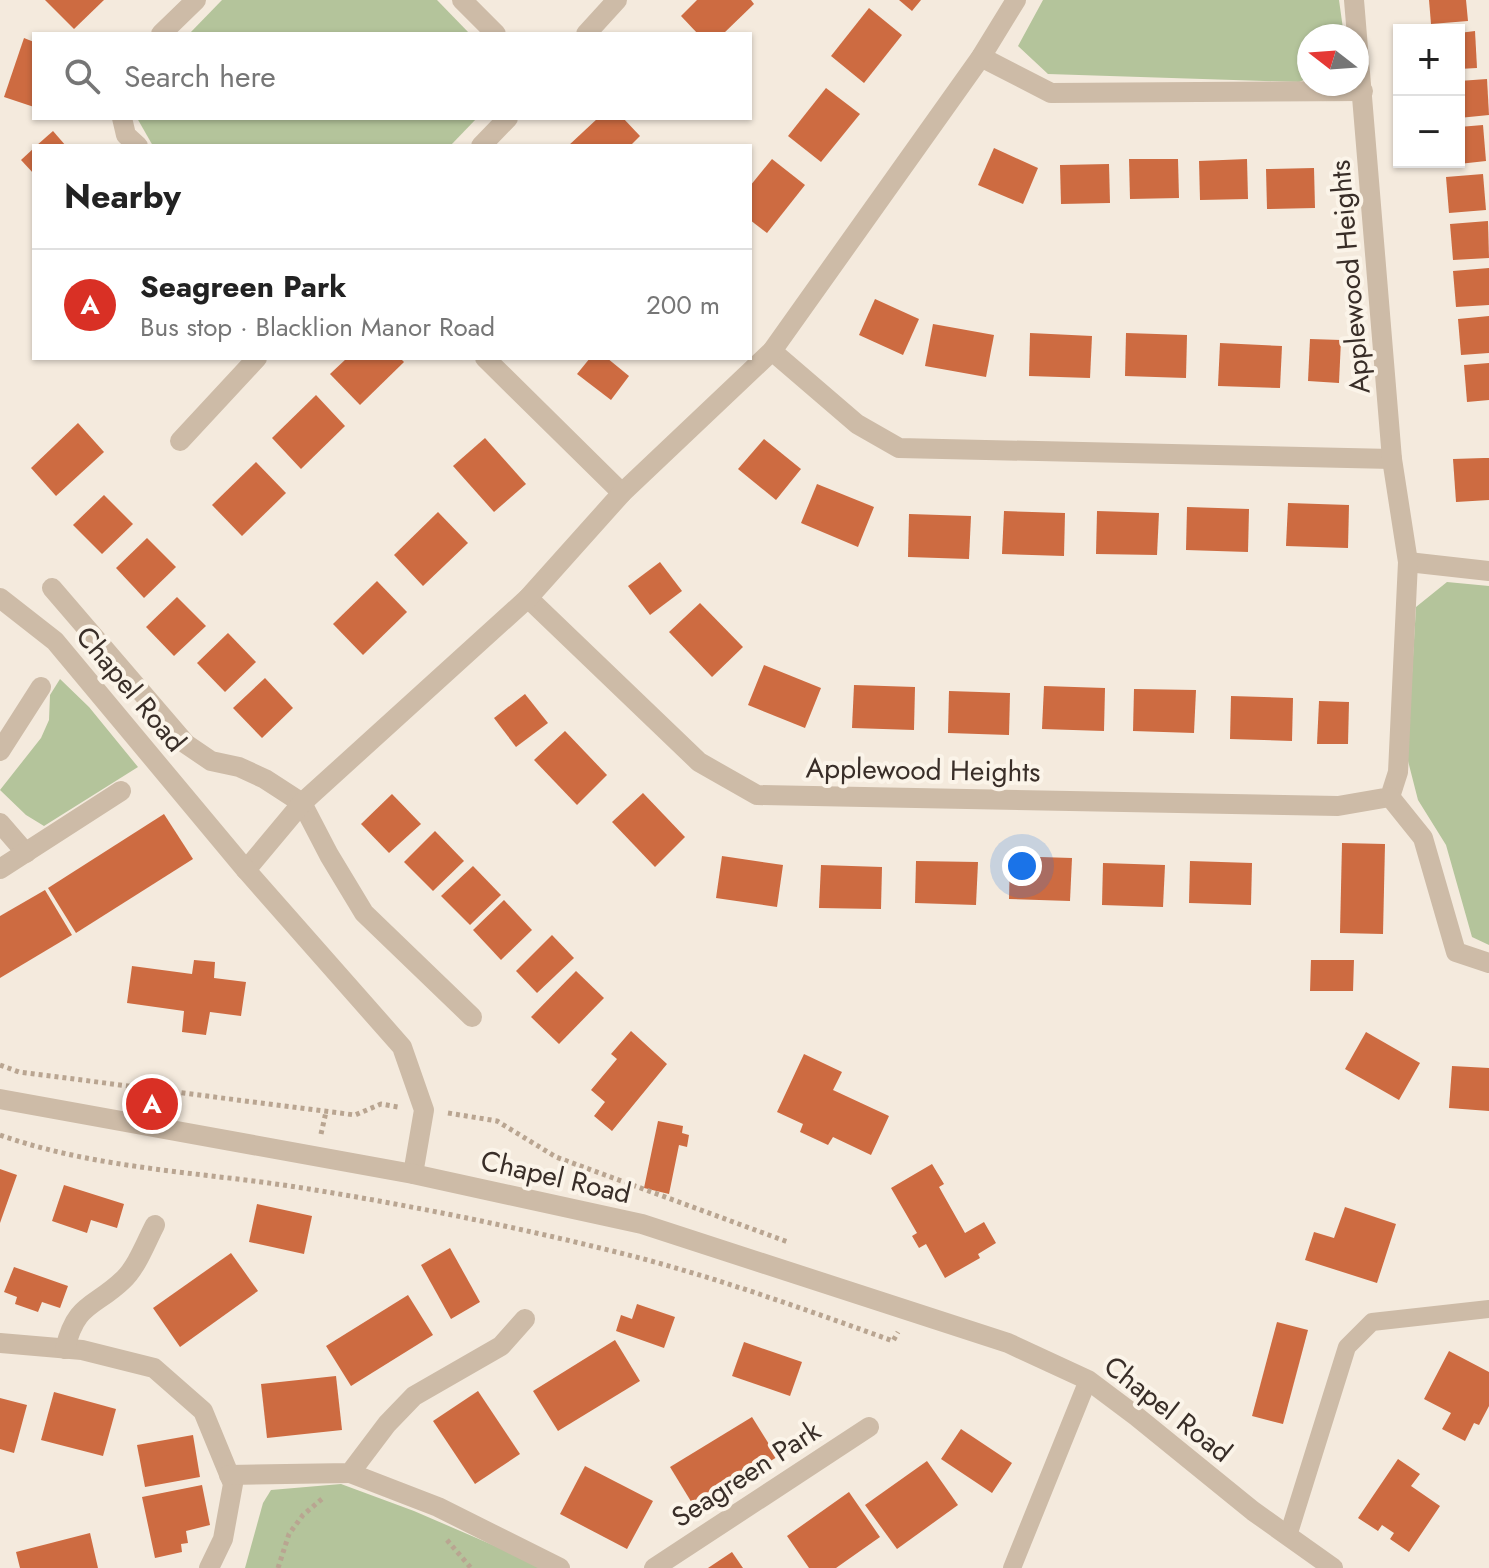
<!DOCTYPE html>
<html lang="en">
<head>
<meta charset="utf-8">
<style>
	:root { --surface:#fff; --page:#f6f6f6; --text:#222; --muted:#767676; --line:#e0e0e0; --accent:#d93025 }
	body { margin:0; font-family:Jost,sans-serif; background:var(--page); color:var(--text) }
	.controls { position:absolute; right:24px; top:24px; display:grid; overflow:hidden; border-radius:0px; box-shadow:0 2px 6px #0004 }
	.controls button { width:72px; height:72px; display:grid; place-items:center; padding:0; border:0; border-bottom:2px solid var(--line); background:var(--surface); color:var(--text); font:40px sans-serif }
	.compass { position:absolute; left:1297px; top:24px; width:72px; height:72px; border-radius:50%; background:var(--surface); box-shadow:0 2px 6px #0004; rotate:287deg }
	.you { position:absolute; left:1022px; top:866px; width:28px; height:28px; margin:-20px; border:6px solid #fff; border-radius:50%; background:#1a73e8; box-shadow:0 0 0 12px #1a73e833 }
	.badge { display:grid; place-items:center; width:52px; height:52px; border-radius:50%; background:var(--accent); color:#fff; font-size:26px; font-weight:700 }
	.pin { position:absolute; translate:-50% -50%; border:4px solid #fff; box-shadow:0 2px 8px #0006 }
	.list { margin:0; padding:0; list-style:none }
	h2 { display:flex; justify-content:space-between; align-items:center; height:104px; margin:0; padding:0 32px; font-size:34px }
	h2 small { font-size:26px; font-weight:400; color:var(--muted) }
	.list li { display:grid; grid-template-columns:52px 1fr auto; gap:24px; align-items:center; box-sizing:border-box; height:112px; padding:0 32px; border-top:2px solid var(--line) }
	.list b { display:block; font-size:30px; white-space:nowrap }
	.list p { margin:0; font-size:26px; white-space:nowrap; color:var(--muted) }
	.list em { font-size:26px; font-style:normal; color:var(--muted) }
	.icon { flex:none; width:44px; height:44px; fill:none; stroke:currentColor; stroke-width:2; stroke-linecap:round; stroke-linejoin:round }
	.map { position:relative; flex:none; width:1489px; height:1568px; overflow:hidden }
	.search { position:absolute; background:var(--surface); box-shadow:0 2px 6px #0004; left:32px; top:32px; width:720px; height:88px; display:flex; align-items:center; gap:20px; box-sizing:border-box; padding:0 28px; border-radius:0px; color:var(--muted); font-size:30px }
	.panel { position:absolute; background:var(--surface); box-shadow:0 2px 6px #0004; left:32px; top:144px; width:720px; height:216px; border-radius:0px }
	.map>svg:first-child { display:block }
	.green { fill:#b4c49b }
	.building { fill:#cd6b41 }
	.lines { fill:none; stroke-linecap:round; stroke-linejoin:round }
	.path { stroke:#b9a591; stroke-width:5; stroke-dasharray:4 4; stroke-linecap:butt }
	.service { stroke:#cdbba7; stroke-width:18 }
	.minor { stroke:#cdbba7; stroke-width:20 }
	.tertiary { stroke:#cdbba7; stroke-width:20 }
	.labels { text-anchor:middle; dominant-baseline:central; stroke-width:8; stroke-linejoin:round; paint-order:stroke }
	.street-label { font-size:28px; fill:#392e28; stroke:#fbf4e9 }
</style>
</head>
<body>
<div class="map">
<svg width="1489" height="1568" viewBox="0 0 1489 1568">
	<rect width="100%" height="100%" fill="#f4eadd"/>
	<!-- green -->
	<g class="green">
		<polygon points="222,0 437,0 470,34 189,34"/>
		<polygon points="1043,0 1339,0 1344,36 1309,36 1309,78 1299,82 1048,74 1018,46"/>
		<polygon points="137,118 477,118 450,146 153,146"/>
		<polygon points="1447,582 1489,586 1489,945 1472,937 1446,845 1418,800 1407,757 1416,607"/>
		<polygon points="60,679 89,707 138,767 44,826 26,815 0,790 41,738 49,720 50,695"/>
		<polygon points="341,1484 414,1511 546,1568 245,1568 263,1503 271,1490"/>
	</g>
	<!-- building -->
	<g class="building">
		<polygon points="45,0 104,0 74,29"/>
		<polygon points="697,0 751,0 754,4 723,34 698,34 681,16"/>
		<polygon points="899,0 921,0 912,11"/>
		<polygon points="1429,0 1466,0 1468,21 1431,24"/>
		<polygon points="869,8 902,35 864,83 831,56"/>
		<polygon points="1475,31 1477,68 1459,69 1459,33"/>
		<polygon points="24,38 34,42 34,107 4,97"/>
		<polygon points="1487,79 1489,115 1459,118 1459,81"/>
		<polygon points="826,88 860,114 821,162 788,136"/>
		<polygon points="598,118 623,118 640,136 630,146 568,146"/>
		<polygon points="1483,125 1486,161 1459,164 1459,127"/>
		<polygon points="53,131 66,146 36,146"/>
		<polygon points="34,148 34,174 21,160"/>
		<polygon points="994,148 1038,168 1023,204 978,185"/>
		<polygon points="772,159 805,185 767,233 750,220 750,186"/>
		<polygon points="1129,159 1178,159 1179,198 1130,199"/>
		<polygon points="1247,159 1248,199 1200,200 1199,161"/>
		<polygon points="1109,164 1110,203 1061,204 1060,165"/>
		<polygon points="1314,168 1315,208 1267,209 1266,169"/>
		<polygon points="1483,174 1486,210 1449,213 1446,177"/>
		<polygon points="1488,221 1489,258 1453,260 1450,224"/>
		<polygon points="1489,268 1489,305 1456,307 1453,271"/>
		<polygon points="875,299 919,319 903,355 859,335"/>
		<polygon points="1489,316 1489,353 1461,355 1458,319"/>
		<polygon points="933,324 994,335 986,377 925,366"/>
		<polygon points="1030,333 1092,336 1090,378 1029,376"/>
		<polygon points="1126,333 1187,335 1186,378 1125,376"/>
		<polygon points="1310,339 1341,340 1339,383 1308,381"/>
		<polygon points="1220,343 1282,346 1280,388 1218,386"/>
		<polygon points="347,358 400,358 404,362 360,405 330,374"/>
		<polygon points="590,358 607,358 629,376 611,400 577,374"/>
		<polygon points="1489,363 1489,400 1467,402 1464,365"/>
		<polygon points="316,395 345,426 301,469 272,438"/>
		<polygon points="78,423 104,452 56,496 31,468"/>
		<polygon points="485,438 526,484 494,512 453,466"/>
		<polygon points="764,439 801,469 776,500 738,469"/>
		<polygon points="1484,458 1489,458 1489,500 1456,502 1453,459"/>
		<polygon points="256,462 286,493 242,536 212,505"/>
		<polygon points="817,484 874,507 858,547 801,523"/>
		<polygon points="104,495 133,524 102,554 73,525"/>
		<polygon points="1288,503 1349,505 1348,548 1286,546"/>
		<polygon points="1187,507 1249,509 1248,552 1186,550"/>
		<polygon points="1004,511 1065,513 1064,556 1002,554"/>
		<polygon points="1097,511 1159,513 1157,555 1096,554"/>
		<polygon points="438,512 468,543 423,586 394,555"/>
		<polygon points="909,514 971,516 969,559 908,557"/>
		<polygon points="147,538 176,567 144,598 116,568"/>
		<polygon points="660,562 682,591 650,615 628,586"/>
		<polygon points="377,581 407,612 363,655 333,624"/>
		<polygon points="177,597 206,626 174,656 146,627"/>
		<polygon points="700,603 743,647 712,677 669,632"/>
		<polygon points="228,633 256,662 225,692 197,663"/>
		<polygon points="764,665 821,688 805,728 748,705"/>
		<polygon points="265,678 293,708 262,738 233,708"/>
		<polygon points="854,685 915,687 914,730 852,728"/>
		<polygon points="1044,686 1105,688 1104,731 1042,729"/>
		<polygon points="1134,689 1196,690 1194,733 1133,731"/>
		<polygon points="949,691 1010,693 1009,735 948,733"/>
		<polygon points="525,694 548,723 516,747 494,718"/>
		<polygon points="1231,696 1293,698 1292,741 1230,739"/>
		<polygon points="1319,701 1349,702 1348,744 1317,744"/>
		<polygon points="565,731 607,775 577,805 534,760"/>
		<polygon points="643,793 685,837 655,867 612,822"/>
		<polygon points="392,794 421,824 389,853 361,824"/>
		<polygon points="164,814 193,859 76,933 48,888"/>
		<polygon points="435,831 464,861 433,891 404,862"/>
		<polygon points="1342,843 1385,844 1383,934 1340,933"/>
		<polygon points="722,856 783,865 777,907 716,898"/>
		<polygon points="1010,856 1072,858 1070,901 1009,899"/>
		<polygon points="916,861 978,862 976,905 915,903"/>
		<polygon points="1190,861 1252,863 1251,905 1189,903"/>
		<polygon points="1103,863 1165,865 1163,907 1102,905"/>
		<polygon points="821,865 882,867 881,909 819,908"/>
		<polygon points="473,866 501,895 470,925 441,896"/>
		<polygon points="45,890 72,935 0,978 0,916"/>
		<polygon points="504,900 532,930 501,960 473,930"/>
		<polygon points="552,935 574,958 537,993 516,971"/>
		<polygon points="194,960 215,962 214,978 246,982 241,1016 210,1012 206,1035 182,1032 184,1011 127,1003 132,966 192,974"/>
		<polygon points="1311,960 1354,960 1353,991 1310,991"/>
		<polygon points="576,971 604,998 559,1044 531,1017"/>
		<polygon points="631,1031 667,1064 612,1131 594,1116 605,1102 591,1090 617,1059 611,1054"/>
		<polygon points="1366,1032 1420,1063 1399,1100 1345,1069"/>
		<polygon points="804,1054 842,1072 833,1090 889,1116 871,1155 833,1137 828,1145 800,1132 803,1124 777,1112"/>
		<polygon points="1452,1066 1489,1068 1489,1111 1449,1108"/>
		<polygon points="658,1121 683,1126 682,1133 689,1135 687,1147 679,1145 669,1194 644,1188"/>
		<polygon points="932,1164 944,1184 939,1187 965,1233 984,1222 996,1243 978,1254 980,1258 945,1278 926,1244 919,1248 912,1236 917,1233 891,1188"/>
		<polygon points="0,1169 17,1175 0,1223"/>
		<polygon points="64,1185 124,1204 117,1228 91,1220 87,1233 52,1221"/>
		<polygon points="257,1204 312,1216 304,1254 249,1242"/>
		<polygon points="1345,1207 1396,1224 1377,1283 1305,1260 1314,1232 1334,1238"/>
		<polygon points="450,1248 480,1302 451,1319 421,1265"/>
		<polygon points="231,1253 258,1291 180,1347 153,1308"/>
		<polygon points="14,1267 68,1286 60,1308 42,1302 38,1312 15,1304 17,1297 4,1292"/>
		<polygon points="408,1295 433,1335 351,1386 326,1346"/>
		<polygon points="637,1304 675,1317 664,1348 616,1331 621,1315 632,1319"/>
		<polygon points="1277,1322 1308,1330 1283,1424 1252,1416"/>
		<polygon points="615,1340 640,1381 558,1431 533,1391"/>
		<polygon points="744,1342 802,1362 790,1396 732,1376"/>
		<polygon points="1449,1351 1489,1372 1489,1406 1479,1425 1474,1423 1465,1441 1442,1429 1451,1413 1424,1399"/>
		<polygon points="336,1376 342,1430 267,1438 261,1384"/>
		<polygon points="478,1391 520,1454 475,1484 433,1421"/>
		<polygon points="54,1392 116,1409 103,1456 41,1440"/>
		<polygon points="0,1398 27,1405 14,1453 0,1449"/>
		<polygon points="752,1417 777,1457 695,1508 670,1467"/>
		<polygon points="961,1429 1012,1463 992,1493 941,1459"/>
		<polygon points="193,1435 200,1477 145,1487 137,1445"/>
		<polygon points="1398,1459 1420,1474 1411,1486 1440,1506 1409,1552 1390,1539 1394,1533 1382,1525 1378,1531 1358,1518"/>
		<polygon points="927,1461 958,1505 897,1549 865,1505"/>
		<polygon points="585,1466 653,1501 627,1549 560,1514"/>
		<polygon points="202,1485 210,1525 186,1531 188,1543 181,1544 182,1552 155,1558 142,1497"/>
		<polygon points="849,1492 880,1537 836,1568 809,1568 787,1536"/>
		<polygon points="90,1533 98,1568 20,1568 16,1552"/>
		<polygon points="732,1552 743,1568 708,1568"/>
	</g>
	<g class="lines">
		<!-- path -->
		<g class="path">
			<polyline points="0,1065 19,1072 355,1115 381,1104 398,1107"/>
			<polyline points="448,1113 497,1121 556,1157 788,1242"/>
			<polyline points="321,1134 326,1112"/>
			<path d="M0,1135C99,1170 206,1172 309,1189C420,1207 531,1230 640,1258C726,1281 810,1311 893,1341L898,1332"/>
			<polyline points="447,1540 471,1568"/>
			<polyline points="278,1568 289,1534 303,1515 323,1498"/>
		</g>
		<!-- service -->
		<g class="service">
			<polyline points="1288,1536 1347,1347 1372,1322 1489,1309"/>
			<polyline points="1012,1568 1088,1380"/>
		</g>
		<!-- minor -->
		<g class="minor">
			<polyline points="462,0 496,34"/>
			<polyline points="161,34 196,0"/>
			<polyline points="586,34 617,0"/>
			<polyline points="981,57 1051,93 1363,91"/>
			<polyline points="122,118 126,135 138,146"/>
			<polyline points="481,146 508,118"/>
			<polyline points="772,351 857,424 899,448 1392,459"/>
			<polyline points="485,358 622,493"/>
			<polyline points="180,441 257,358"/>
			<polyline points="1408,562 1489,571"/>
			<polyline points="52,588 186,744 211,761 239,767 265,779 302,803 329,855 364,913 472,1017"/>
			<polyline points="528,598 699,762 757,795 1338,806 1390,797 1398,772 1408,562 1392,459 1354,0"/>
			<polyline points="0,751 41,687"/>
			<polyline points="1390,797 1423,838 1456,952 1489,963"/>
			<polyline points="0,823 26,853"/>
			<polyline points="0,869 121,791"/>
			<polyline points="246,870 302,803 528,598 622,493 772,351 981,57 1016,0"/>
			<polyline points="0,1343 82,1350 154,1368 203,1411 233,1484 223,1539 209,1568"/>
			<path d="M65,1349C76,1302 94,1308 123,1280C137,1267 146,1242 155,1225"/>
			<polyline points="350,1473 438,1507 560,1568"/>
			<polyline points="229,1475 350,1473 387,1424 414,1396 501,1346 525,1319"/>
			<polyline points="654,1568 869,1427"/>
		</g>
		<!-- tertiary -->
		<g class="tertiary">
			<polyline points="0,598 55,641 246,870 402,1047 424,1110 413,1174"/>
			<polyline points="0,1099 413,1174 642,1224 1008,1343 1088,1380 1136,1416 1253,1511 1333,1568"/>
		</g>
	</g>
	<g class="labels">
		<!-- street labels -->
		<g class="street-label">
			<text transform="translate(1350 277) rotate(-95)">Applewood Heights</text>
			<text transform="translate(131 689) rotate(50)">Chapel Road</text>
			<text transform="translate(923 770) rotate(1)">Applewood Heights</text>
			<text transform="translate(556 1177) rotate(13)">Chapel Road</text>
			<text transform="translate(1168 1409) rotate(38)">Chapel Road</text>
			<text transform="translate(746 1474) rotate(-33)">Seagreen Park</text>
		</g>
	</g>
</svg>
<div class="controls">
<button>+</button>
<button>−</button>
</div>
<svg class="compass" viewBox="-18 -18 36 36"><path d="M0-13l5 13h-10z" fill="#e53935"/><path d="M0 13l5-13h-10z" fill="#767676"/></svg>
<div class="you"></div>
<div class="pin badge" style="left:152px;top:1104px">A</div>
<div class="search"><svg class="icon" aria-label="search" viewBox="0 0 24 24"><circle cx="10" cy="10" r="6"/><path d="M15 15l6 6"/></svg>Search here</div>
<section class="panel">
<h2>Nearby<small></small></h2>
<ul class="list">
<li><span class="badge">A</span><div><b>Seagreen Park</b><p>Bus stop · Blacklion Manor Road</p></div><em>200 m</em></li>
</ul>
</section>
</div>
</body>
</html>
